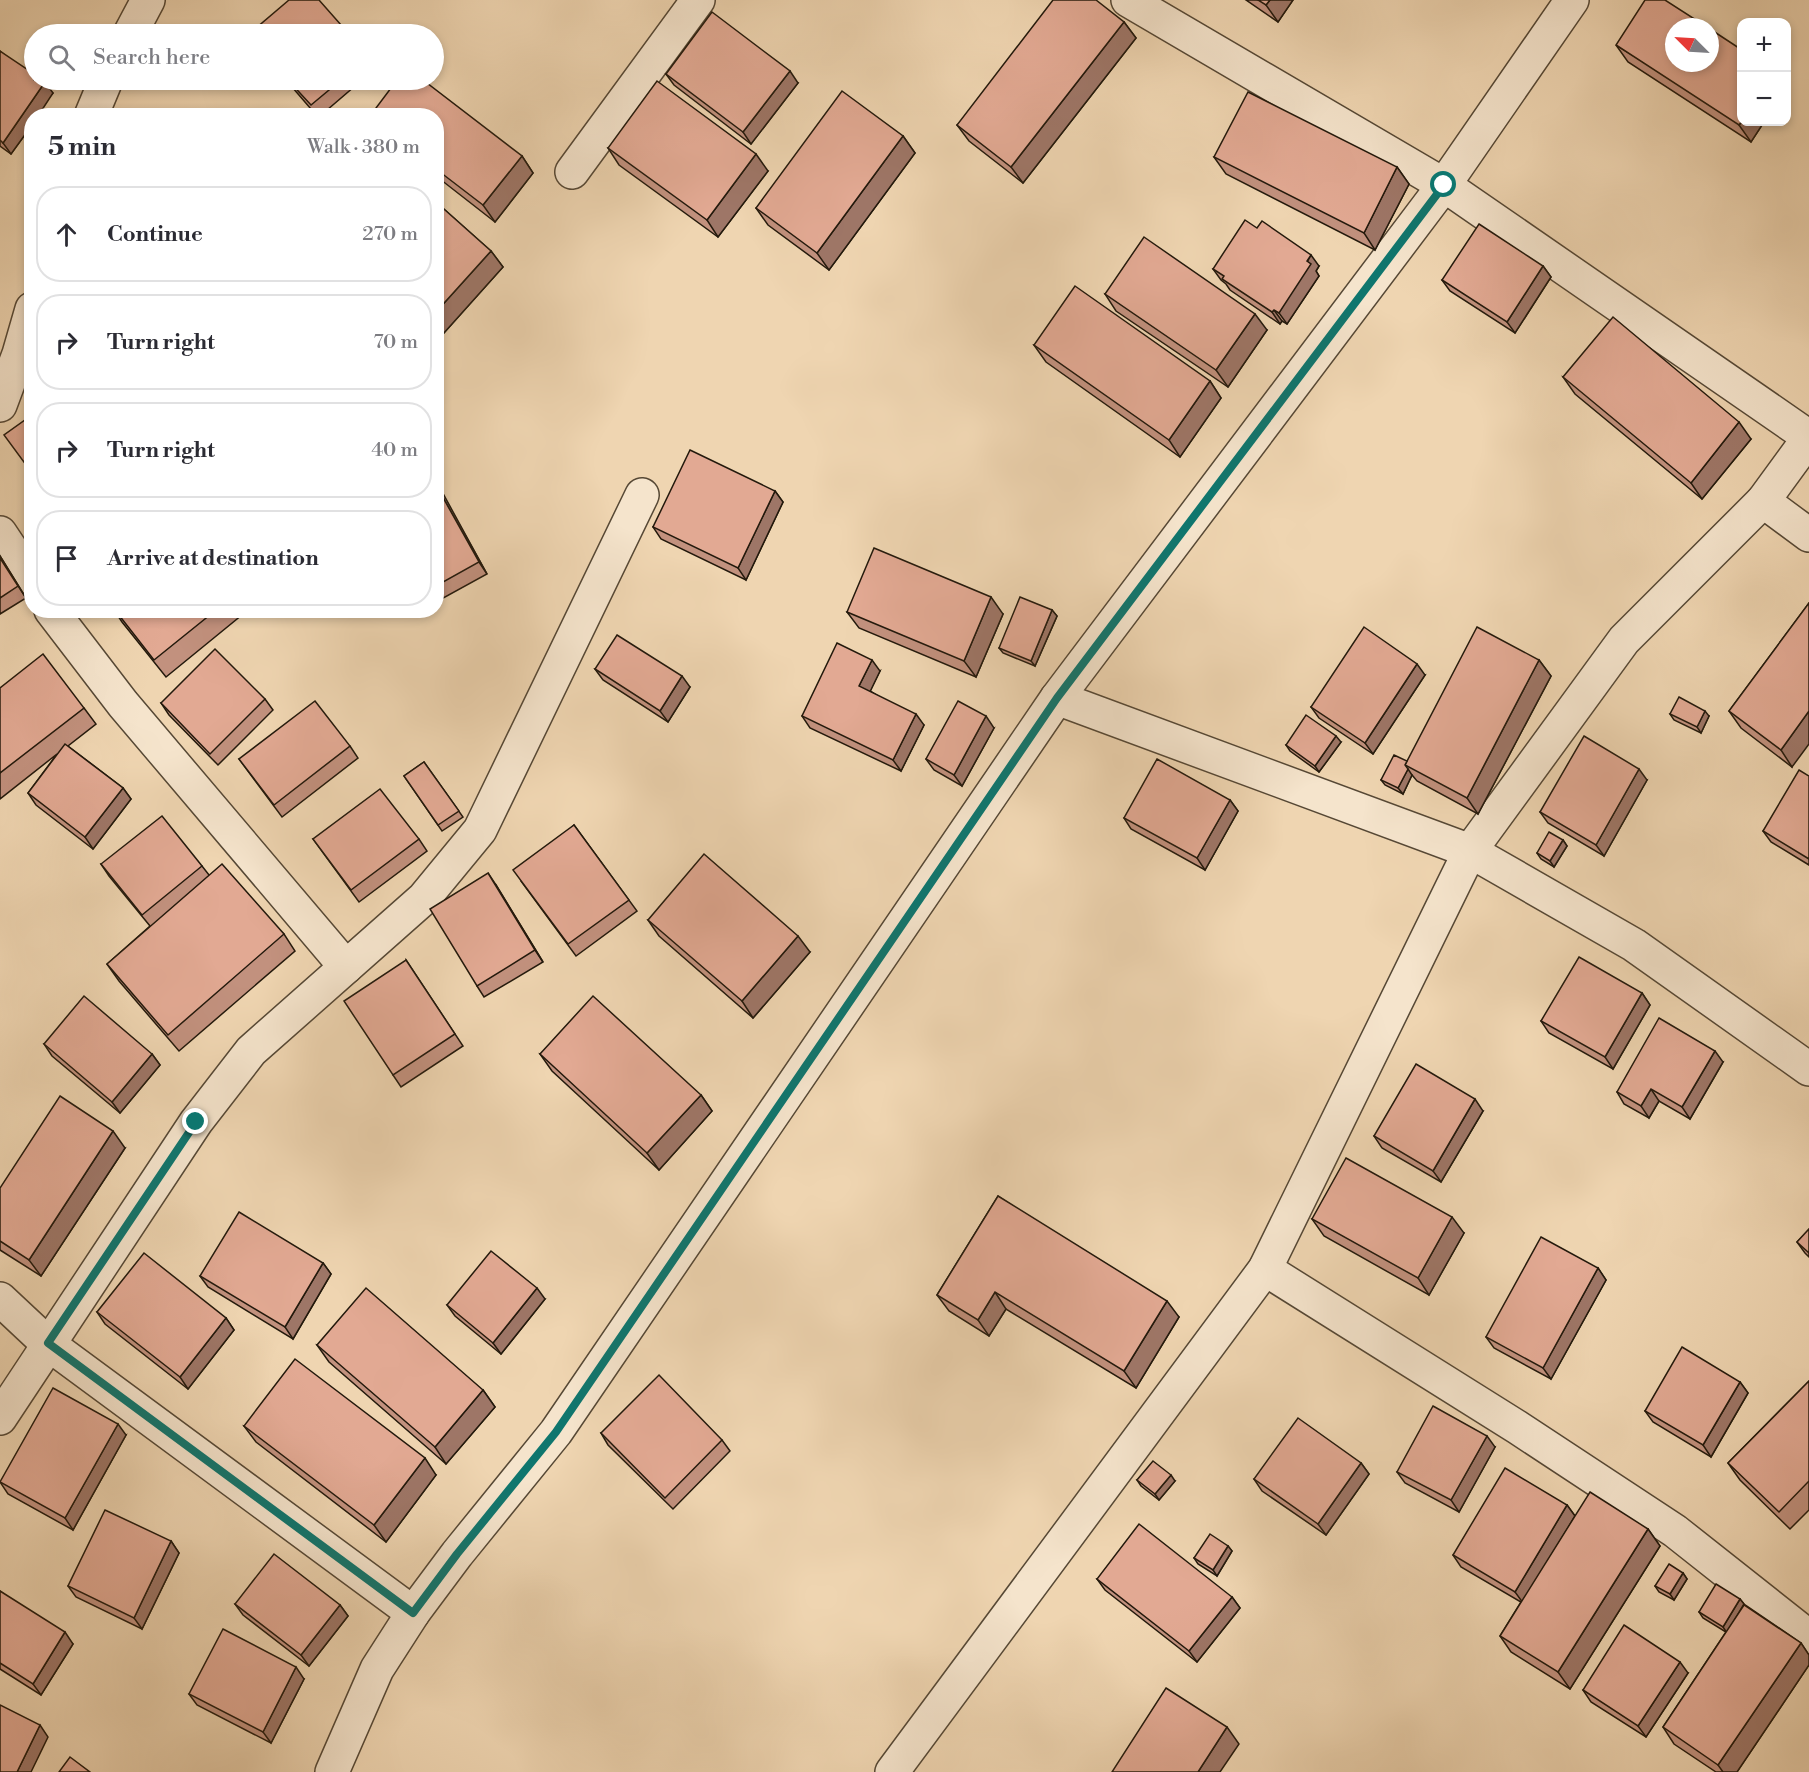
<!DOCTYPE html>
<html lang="en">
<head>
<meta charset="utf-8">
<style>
	:root { --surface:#fff; --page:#f7f7f7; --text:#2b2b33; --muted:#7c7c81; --line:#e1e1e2 }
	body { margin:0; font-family:"Libre Bodoni",serif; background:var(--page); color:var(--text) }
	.controls { position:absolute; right:18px; top:18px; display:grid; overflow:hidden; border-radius:12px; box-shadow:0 3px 9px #0003 }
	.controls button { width:54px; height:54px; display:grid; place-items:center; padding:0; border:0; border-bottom:2px solid var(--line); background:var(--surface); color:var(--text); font:30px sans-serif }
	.compass { position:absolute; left:1665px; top:18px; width:54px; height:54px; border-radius:50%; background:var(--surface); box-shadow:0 3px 9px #0003; rotate:294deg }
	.stop { position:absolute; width:18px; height:18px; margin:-14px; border:4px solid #0f766e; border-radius:50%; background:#fff }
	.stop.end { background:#0f766e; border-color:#fff; box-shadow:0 2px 6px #0008 }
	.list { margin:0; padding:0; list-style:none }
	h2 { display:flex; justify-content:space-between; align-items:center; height:78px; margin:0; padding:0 24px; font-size:26px }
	h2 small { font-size:20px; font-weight:400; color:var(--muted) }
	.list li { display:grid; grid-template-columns:39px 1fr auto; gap:18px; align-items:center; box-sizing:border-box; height:96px; margin:0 12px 12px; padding:0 12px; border:2px solid var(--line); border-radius:24px }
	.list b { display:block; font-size:22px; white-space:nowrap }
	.list em { font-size:20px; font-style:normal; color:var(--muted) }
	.icon { flex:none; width:33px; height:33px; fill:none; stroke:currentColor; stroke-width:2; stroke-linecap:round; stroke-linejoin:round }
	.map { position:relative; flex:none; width:1809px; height:1772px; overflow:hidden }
	.search { position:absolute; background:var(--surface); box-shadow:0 3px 9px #0003; left:24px; top:24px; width:420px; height:66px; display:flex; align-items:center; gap:15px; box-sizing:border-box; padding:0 21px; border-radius:33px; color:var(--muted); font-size:22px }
	.panel { position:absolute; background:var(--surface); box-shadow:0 3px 9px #0003; left:24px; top:108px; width:420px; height:510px; border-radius:24px }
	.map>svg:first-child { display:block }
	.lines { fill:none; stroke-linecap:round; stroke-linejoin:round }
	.street-casing { stroke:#564835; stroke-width:36 }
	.street { stroke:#f5e4cc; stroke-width:33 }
	.wall { fill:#c2917e; stroke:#23190c; stroke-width:1.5 }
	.shaded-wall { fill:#9e7667; stroke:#23190c; stroke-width:1.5 }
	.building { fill:#e2a993; stroke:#23190c; stroke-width:1.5 }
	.route { stroke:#0f766e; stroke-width:8 }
</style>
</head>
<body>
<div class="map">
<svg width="1809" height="1772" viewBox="0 0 1809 1772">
	<rect width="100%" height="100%" fill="#efd5b1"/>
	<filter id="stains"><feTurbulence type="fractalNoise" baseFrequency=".00333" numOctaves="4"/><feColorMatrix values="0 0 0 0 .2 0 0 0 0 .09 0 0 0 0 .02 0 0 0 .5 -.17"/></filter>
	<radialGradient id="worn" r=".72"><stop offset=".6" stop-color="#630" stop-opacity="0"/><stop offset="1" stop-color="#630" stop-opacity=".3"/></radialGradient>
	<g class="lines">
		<!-- street casing -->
		<g class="street-casing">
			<g id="street">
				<polyline points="1128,0 1444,185 1809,437"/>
				<polyline points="130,34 148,0"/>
				<polyline points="91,116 106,80"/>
				<polyline points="572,172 698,0"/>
				<polyline points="0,405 19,354 32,309"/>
				<polyline points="1763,501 1809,535"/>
				<polyline points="0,533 32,581"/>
				<polyline points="51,610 123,704 346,967"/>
				<polyline points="1057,698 1470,851 1634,945 1809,1069"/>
				<polyline points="1265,1269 1517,1427 1675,1531 1809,1637"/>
				<polyline points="0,1299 47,1343 413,1613"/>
				<polyline points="0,1418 196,1122 251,1051 424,898 480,830 642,495"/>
				<polyline points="332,1772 377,1669 413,1613 457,1554 556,1432 1057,698 1444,185 1572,0"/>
				<polyline points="892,1772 1265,1269 1470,851 1624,640 1763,501 1809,438"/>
			</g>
		</g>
		<!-- street -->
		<use href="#street" class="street"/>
	</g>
	<!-- wall -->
	<g class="wall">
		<polygon points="1246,0 1293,0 1278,22"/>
		<polygon points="1124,22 1136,38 1023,183 969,141 957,125"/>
		<polygon points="1616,45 1742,122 1764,122 1751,142 1628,62"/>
		<polygon points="0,51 53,93 32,116 32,125 11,154 0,146"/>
		<polygon points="666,74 798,83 751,144 674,85"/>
		<polygon points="286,80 362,80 320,116 317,116"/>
		<polygon points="436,116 522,156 533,173 495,222 436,176"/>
		<polygon points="903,136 915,153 829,270 768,225 756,208"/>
		<polygon points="608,148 768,171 718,237 619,165"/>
		<polygon points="1214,157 1397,167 1409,184 1375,250 1226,174"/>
		<polygon points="436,202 491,251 503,267 443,334 436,328"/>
		<polygon points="1319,266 1316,271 1319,276 1287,324 1282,321 1280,324 1230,290 1226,284 1221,280 1213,269"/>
		<polygon points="1543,266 1551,277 1515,333 1450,291 1442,280"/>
		<polygon points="1105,294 1267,330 1228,387 1116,311"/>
		<polygon points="1034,345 1210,381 1221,398 1180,457 1046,362"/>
		<polygon points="1563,377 1751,439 1702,499 1575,394"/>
		<polygon points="436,483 487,574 436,602"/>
		<polygon points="775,491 783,502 746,580 661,539 653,527"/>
		<polygon points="0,556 26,598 0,614"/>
		<polygon points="1809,603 1792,767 1741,728 1729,711"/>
		<polygon points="114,610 248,610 166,677 122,622"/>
		<polygon points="1052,610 1057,616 1035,666 1003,653 999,648"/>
		<polygon points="847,612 1003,614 976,677 859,628"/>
		<polygon points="1539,660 1551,676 1478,814 1417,781 1412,775 1403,794 1385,785 1381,780 1407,761"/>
		<polygon points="595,669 690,687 668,722 603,680"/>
		<polygon points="880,671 870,691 924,725 901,771 810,728 802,716"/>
		<polygon points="1425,675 1373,754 1319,718 1311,707"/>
		<polygon points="0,688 84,708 96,724 68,746 123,788 131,799 93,849 36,805 28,793 57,754 0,799"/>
		<polygon points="265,699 273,710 218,765 169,715 161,703"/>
		<polygon points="1670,714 1709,716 1701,733 1674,720"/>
		<polygon points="994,728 962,786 934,770 926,759"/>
		<polygon points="1341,742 1319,772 1290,751 1286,745"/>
		<polygon points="350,746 358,758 282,817 239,759"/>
		<polygon points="424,762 463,817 442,831 404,776"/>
		<polygon points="1809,776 1809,865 1771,842 1763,831"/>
		<polygon points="1647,780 1604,856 1548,823 1540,812"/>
		<polygon points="1230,800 1238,811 1205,870 1131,829 1124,818"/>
		<polygon points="574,825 637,911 576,956 521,881"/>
		<polygon points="313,839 419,839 427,851 359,902"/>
		<polygon points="1563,840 1567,846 1554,867 1541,859 1537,853"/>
		<polygon points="101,864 202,866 209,875 284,934 295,951 179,1051 119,981 107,964 150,926 109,876"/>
		<polygon points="496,885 543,962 484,997 477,986"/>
		<polygon points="648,920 810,952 753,1018 659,936"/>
		<polygon points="406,960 463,1046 401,1087 393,1075"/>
		<polygon points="1642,993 1650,1005 1613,1069 1549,1033 1541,1021"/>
		<polygon points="44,1044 152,1054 160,1065 120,1113 52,1056"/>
		<polygon points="540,1054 701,1095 712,1111 659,1170 552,1071"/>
		<polygon points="1723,1062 1690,1119 1659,1101 1649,1118 1624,1104 1617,1092"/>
		<polygon points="1483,1111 1441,1182 1382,1148 1374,1136"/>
		<polygon points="125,1148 41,1276 0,1250 0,1188"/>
		<polygon points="998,1196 1179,1317 1136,1388 1006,1309 989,1336 949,1311 937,1295"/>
		<polygon points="1312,1219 1464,1233 1429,1295 1324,1236"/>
		<polygon points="1809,1229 1809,1257 1805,1253 1797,1242"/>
		<polygon points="323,1263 331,1274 293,1339 208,1287 200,1276"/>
		<polygon points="1598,1268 1606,1280 1551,1379 1494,1348 1486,1337"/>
		<polygon points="545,1299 501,1354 455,1316 447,1305"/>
		<polygon points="97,1312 226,1318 234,1330 188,1389 105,1324"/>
		<polygon points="317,1345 483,1390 495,1407 446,1464 329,1362"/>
		<polygon points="1809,1381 1809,1510 1790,1529 1740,1480 1728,1463"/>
		<polygon points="1740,1382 1748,1393 1711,1457 1653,1422 1645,1411"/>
		<polygon points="244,1426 436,1475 386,1542 256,1442"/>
		<polygon points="601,1433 722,1440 730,1451 673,1509 608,1445"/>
		<polygon points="126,1435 73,1530 8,1494 0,1482"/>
		<polygon points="1495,1447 1459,1512 1405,1483 1397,1472"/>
		<polygon points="1361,1463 1369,1474 1326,1535 1262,1491 1254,1479"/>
		<polygon points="1137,1480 1175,1481 1159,1500 1141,1486"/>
		<polygon points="1567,1505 1575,1516 1648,1529 1660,1546 1570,1689 1511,1652 1500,1636 1521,1602 1461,1567 1453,1555"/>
		<polygon points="171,1541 179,1553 142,1629 76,1597 68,1586"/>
		<polygon points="1228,1546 1232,1551 1217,1576 1198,1564 1194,1558"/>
		<polygon points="1683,1573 1687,1579 1674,1600 1659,1592 1655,1586"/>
		<polygon points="1097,1579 1232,1597 1240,1608 1197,1662 1105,1590"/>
		<polygon points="0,1591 73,1644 41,1695 0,1669"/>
		<polygon points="1740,1599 1744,1604 1801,1643 1809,1655 1809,1665 1737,1772 1716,1772 1674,1744 1663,1727 1726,1632 1703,1618 1699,1612"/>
		<polygon points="235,1604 340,1605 348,1616 309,1666 243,1615"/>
		<polygon points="1688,1673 1646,1737 1591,1702 1583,1690"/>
		<polygon points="304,1679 271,1743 197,1705 189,1694"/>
	</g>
	<!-- shaded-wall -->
	<g class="shaded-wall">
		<polygon points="1270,0 1293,0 1278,22 1266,5"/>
		<polygon points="1124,22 1136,38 1023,183 1011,167"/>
		<polygon points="790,71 798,83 751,144 743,132"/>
		<polygon points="45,82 53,93 38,116 32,116 32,125 11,154 3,143"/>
		<polygon points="1742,122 1764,122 1751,142 1739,125"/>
		<polygon points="903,136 915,153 829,270 817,253"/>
		<polygon points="756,154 768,171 718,237 707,220"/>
		<polygon points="522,156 533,173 495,222 483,205"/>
		<polygon points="1397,167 1409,184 1375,250 1364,233"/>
		<polygon points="491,251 503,267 443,334 436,324 436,312"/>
		<polygon points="1311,255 1319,266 1316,271 1319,276 1287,324 1279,313"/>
		<polygon points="1543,266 1551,277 1515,333 1507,322"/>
		<polygon points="1274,310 1282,321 1280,324 1272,312"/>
		<polygon points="1255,314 1267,330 1228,387 1216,370"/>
		<polygon points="1210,381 1221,398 1180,457 1169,440"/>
		<polygon points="1739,422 1751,439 1702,499 1691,483"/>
		<polygon points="436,483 440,488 487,574 479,562 436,485"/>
		<polygon points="775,491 783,502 746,580 738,568"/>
		<polygon points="0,556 26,598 0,558"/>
		<polygon points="991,597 1003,614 976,677 964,661"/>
		<polygon points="1052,610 1057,616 1035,666 1031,661"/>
		<polygon points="872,660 880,671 867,698 859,686"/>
		<polygon points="1539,660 1551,676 1478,814 1467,798"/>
		<polygon points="1417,664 1425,675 1373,754 1365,743"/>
		<polygon points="682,676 690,687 668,722 660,711"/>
		<polygon points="1705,711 1709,716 1701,733 1697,727"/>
		<polygon points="1809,711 1809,744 1792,767 1781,750"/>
		<polygon points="916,714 924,725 901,771 893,760"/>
		<polygon points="986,716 994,728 962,786 954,775"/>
		<polygon points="1336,736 1341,742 1319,772 1315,766"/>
		<polygon points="1408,769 1412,775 1403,794 1398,788"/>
		<polygon points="1639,769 1647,780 1604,856 1596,845"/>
		<polygon points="123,788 131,799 93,849 85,837"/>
		<polygon points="1230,800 1238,811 1205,870 1197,858"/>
		<polygon points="1563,840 1567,846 1554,867 1550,861"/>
		<polygon points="488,873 496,885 543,962 535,950"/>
		<polygon points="798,936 810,952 753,1018 742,1001"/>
		<polygon points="1642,993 1650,1005 1613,1069 1605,1057"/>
		<polygon points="1715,1051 1723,1062 1690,1119 1682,1107"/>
		<polygon points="152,1054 160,1065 120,1113 112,1102"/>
		<polygon points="1651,1089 1659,1101 1649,1118 1641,1106"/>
		<polygon points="701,1095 712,1111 659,1170 647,1153"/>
		<polygon points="1475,1099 1483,1111 1441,1182 1433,1171"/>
		<polygon points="113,1131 125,1148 41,1276 29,1260"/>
		<polygon points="1452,1217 1464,1233 1429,1295 1418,1278"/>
		<polygon points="323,1263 331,1274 293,1339 285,1327"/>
		<polygon points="1598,1268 1606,1280 1551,1379 1543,1368"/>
		<polygon points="537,1288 545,1299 501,1354 493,1343"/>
		<polygon points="995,1292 1006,1309 989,1336 978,1320"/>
		<polygon points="1167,1301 1179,1317 1136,1388 1124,1371"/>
		<polygon points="226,1318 234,1330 188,1389 180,1377"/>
		<polygon points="1740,1382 1748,1393 1711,1457 1703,1445"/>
		<polygon points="483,1390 495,1407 446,1464 435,1447"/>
		<polygon points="118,1424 126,1435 73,1530 65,1518"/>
		<polygon points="1487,1436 1495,1447 1459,1512 1451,1500"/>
		<polygon points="425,1458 436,1475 386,1542 374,1525"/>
		<polygon points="1361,1463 1369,1474 1326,1535 1318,1524"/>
		<polygon points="1171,1475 1175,1481 1159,1500 1155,1494"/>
		<polygon points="1567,1505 1575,1516 1523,1603 1515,1592"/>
		<polygon points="1648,1529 1660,1546 1570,1689 1558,1672"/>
		<polygon points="171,1541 179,1553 142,1629 134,1618"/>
		<polygon points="1228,1546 1232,1551 1217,1576 1213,1570"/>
		<polygon points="1683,1573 1687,1579 1674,1600 1670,1594"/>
		<polygon points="1232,1597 1240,1608 1197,1662 1189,1651"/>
		<polygon points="1740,1599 1744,1604 1727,1633 1723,1627"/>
		<polygon points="340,1605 348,1616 309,1666 301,1655"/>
		<polygon points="65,1632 73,1644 41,1695 33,1684"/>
		<polygon points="1801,1643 1809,1655 1809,1665 1737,1772 1723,1772 1718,1765"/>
		<polygon points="1680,1662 1688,1673 1646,1737 1638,1726"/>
		<polygon points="296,1667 304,1679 271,1743 263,1732"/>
		<polygon points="40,1725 48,1737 31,1772 17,1772"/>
		<polygon points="1227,1727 1239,1744 1220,1772 1198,1772"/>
	</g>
	<!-- building -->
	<g class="building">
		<polygon points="289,0 319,0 349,34 249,34"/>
		<polygon points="1053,0 1096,0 1124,22 1011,167 957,125"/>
		<polygon points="1258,0 1270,0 1266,5"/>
		<polygon points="1645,0 1665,0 1707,27 1674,27 1674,63 1710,63 1710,29 1742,50 1742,121 1739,125 1616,45"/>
		<polygon points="712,12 790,71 743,132 666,74"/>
		<polygon points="0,51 34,74 34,80 42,80 45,82 3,143 0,140"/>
		<polygon points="288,80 341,80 311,105"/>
		<polygon points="397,80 423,80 522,156 483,205 436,169 436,116 370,116"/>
		<polygon points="657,81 756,154 707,220 608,148"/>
		<polygon points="842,91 903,136 817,253 756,208"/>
		<polygon points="1248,92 1397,167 1364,233 1214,157"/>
		<polygon points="436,202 491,251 436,312"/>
		<polygon points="1245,220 1257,228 1262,221 1311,255 1307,261 1311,264 1279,313 1274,310 1272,312 1222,279 1224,276 1213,269"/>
		<polygon points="1479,224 1543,266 1507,322 1442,280"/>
		<polygon points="1144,237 1255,314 1216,370 1105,294"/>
		<polygon points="1075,286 1210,381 1169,440 1034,345"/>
		<polygon points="1613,317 1739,422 1691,483 1563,377"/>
		<polygon points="32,415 32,473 4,435"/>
		<polygon points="690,450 775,491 738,568 653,527"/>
		<polygon points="436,485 479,562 436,586"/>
		<polygon points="874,548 991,597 964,661 847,612"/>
		<polygon points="0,558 18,586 0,598"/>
		<polygon points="1020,597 1052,610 1031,661 999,648"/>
		<polygon points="1809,603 1809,711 1781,750 1729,711"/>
		<polygon points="115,610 216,610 154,660"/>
		<polygon points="1364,627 1417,664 1365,743 1311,707"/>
		<polygon points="1477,627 1539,660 1467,798 1405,765"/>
		<polygon points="617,635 682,676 660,711 595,669"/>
		<polygon points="837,643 872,660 859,686 916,714 893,760 802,716"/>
		<polygon points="215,649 265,699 210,754 161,703"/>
		<polygon points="43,654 84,708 0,773 0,688"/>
		<polygon points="1679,697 1705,711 1697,727 1670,714"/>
		<polygon points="315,701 350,746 274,805 239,759"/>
		<polygon points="958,701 986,716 954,775 926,759"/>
		<polygon points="1306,715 1336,736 1315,766 1286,745"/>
		<polygon points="1584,736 1639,769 1596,845 1540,812"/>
		<polygon points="65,744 123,788 85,837 28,793"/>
		<polygon points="1394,755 1407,761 1405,765 1408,769 1398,788 1381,780"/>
		<polygon points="1157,759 1230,800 1197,858 1124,818"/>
		<polygon points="424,762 459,811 438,825 404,776"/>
		<polygon points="1799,770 1809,776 1809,859 1763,831"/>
		<polygon points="380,789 419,839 351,890 313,839"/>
		<polygon points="162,816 202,866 142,915 101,864"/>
		<polygon points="574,825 629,900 568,944 513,870"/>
		<polygon points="1549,832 1563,840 1550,861 1537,853"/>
		<polygon points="704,854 798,936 742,1001 648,920"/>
		<polygon points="222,864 284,934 168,1035 107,964"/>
		<polygon points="488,873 535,950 477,986 430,909"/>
		<polygon points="1579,957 1642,993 1605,1057 1541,1021"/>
		<polygon points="406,960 455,1034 393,1075 344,1001"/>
		<polygon points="84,996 152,1054 112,1102 44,1044"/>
		<polygon points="593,996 701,1095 647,1153 540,1054"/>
		<polygon points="1659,1018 1715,1051 1682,1107 1651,1089 1641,1106 1617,1092"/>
		<polygon points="1416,1064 1475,1099 1433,1171 1374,1136"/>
		<polygon points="60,1096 113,1131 29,1260 0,1241 0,1188"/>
		<polygon points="1346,1158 1452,1217 1418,1278 1312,1219"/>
		<polygon points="998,1196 1167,1301 1124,1371 995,1292 978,1320 937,1295"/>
		<polygon points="239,1212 323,1263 285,1327 200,1276"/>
		<polygon points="1809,1229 1809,1253 1797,1242"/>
		<polygon points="1541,1237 1598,1268 1543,1368 1486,1337"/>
		<polygon points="491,1251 537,1288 493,1343 447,1305"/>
		<polygon points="144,1253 226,1318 180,1377 97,1312"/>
		<polygon points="366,1288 483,1390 435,1447 317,1345"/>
		<polygon points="1682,1347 1740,1382 1703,1445 1645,1411"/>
		<polygon points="295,1359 425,1458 374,1525 244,1426"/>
		<polygon points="659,1375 722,1440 665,1498 601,1433"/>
		<polygon points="1809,1381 1809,1481 1779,1512 1728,1463"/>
		<polygon points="53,1388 118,1424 65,1518 0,1482"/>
		<polygon points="1433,1406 1487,1436 1451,1500 1397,1472"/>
		<polygon points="1298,1418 1361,1463 1318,1524 1254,1479"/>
		<polygon points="1153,1461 1171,1475 1155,1494 1137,1480"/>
		<polygon points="1505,1468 1567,1505 1515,1592 1453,1555"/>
		<polygon points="1590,1492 1648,1529 1558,1672 1500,1636"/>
		<polygon points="105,1510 171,1541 134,1618 68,1586"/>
		<polygon points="1139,1524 1232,1597 1189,1651 1097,1579"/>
		<polygon points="1210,1534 1228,1546 1213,1570 1194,1558"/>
		<polygon points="274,1554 340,1605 301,1655 235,1604"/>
		<polygon points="1669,1564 1683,1573 1670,1594 1655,1586"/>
		<polygon points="1716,1584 1740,1599 1723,1627 1699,1612"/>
		<polygon points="0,1591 65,1632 33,1684 0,1663"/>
		<polygon points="1744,1605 1801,1643 1718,1765 1663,1727"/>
		<polygon points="1624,1625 1680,1662 1638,1726 1583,1690"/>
		<polygon points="223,1629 296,1667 263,1732 189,1694"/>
		<polygon points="1166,1688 1227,1727 1198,1772 1112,1772"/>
		<polygon points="0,1705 40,1725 17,1772 0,1772"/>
		<polygon points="70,1757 90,1772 59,1772"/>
	</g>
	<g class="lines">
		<!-- route -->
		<polyline class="route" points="196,1122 48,1343 413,1613 457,1554 556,1432 1057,698 1444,185"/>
	</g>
	<rect width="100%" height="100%" filter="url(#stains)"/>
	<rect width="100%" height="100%" fill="url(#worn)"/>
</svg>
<div class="controls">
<button>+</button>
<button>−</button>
</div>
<svg class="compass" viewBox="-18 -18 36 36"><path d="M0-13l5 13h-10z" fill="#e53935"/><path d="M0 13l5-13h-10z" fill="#7c7c81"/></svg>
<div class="stop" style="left:1444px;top:185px"></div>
<div class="stop end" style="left:196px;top:1122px"></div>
<div class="search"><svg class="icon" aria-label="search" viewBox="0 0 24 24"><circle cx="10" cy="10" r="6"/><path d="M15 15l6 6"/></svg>Search here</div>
<section class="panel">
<h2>5 min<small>Walk · 380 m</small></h2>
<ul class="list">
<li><svg class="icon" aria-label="ahead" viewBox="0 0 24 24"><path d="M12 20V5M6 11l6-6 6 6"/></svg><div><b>Continue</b></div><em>270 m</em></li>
<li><svg class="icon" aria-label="right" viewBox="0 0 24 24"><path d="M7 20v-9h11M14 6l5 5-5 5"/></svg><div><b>Turn right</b></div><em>70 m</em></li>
<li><svg class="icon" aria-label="right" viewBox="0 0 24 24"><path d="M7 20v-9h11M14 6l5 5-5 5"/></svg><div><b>Turn right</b></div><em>40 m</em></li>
<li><svg class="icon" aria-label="arrive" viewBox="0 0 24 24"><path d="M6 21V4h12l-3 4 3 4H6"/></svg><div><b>Arrive at destination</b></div></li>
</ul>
</section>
</div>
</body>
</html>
